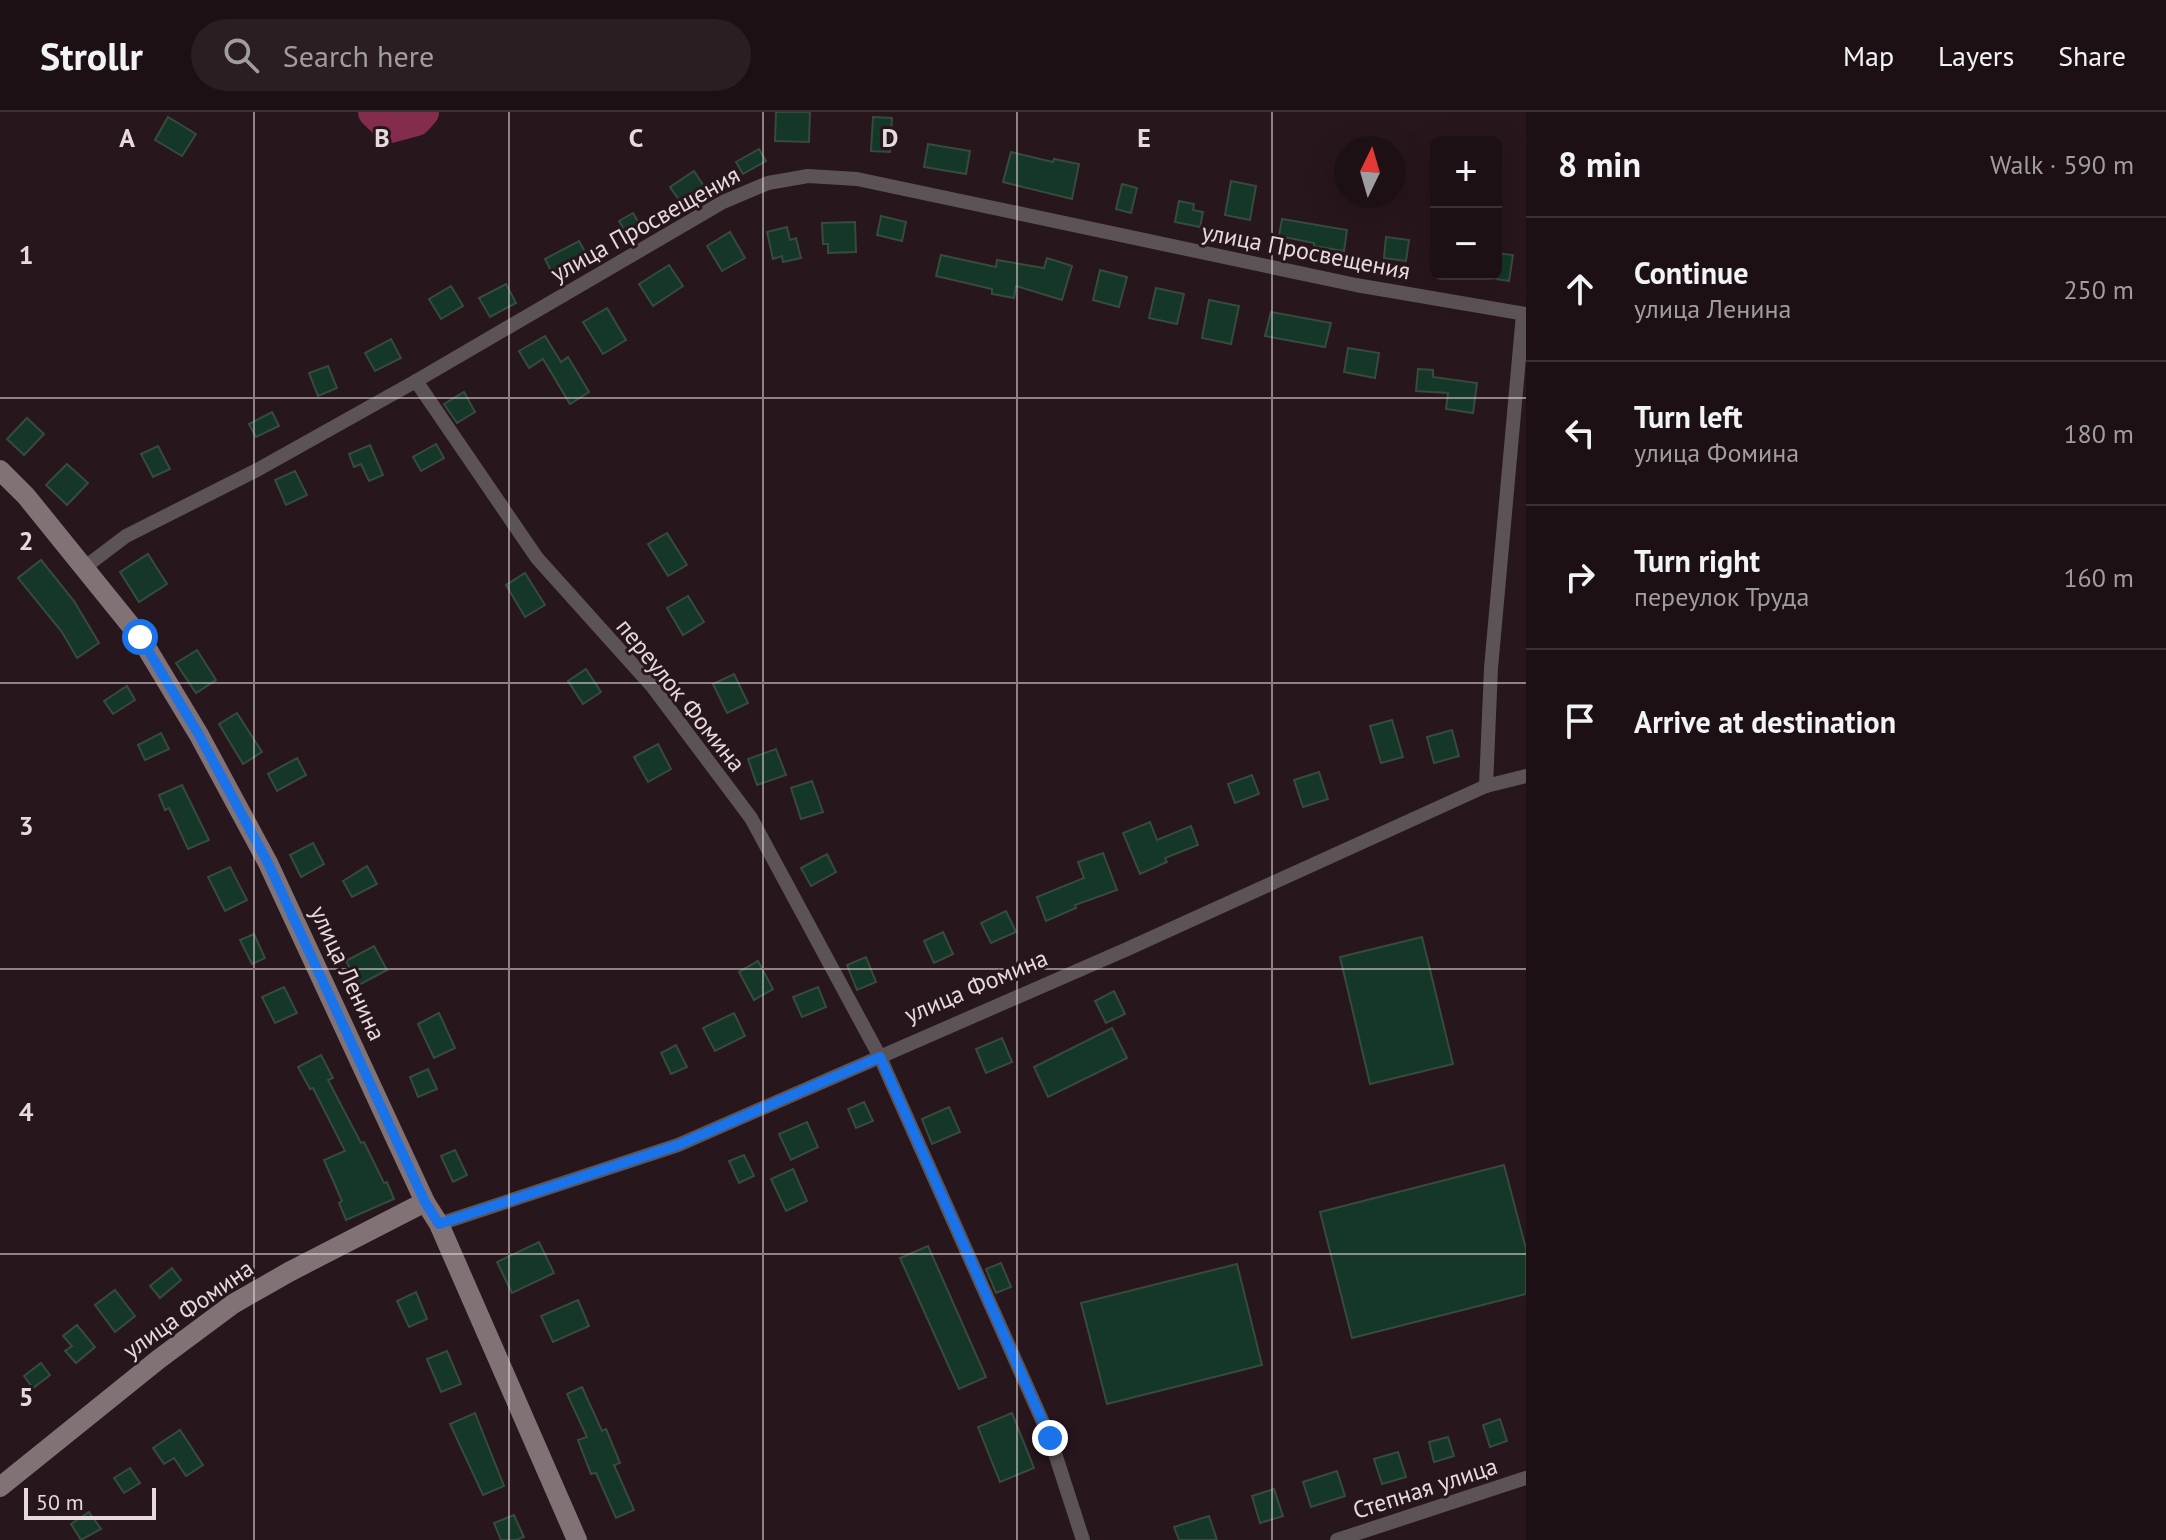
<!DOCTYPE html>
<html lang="en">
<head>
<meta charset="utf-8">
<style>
	:root { --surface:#1d1015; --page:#2a1e22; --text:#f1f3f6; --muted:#a09da0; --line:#3b3034 }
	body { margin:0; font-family:"PT Sans",sans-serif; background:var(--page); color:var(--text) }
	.controls { position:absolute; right:24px; top:24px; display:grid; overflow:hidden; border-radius:12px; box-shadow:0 8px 32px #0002 }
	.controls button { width:72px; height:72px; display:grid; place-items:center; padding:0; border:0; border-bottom:2px solid var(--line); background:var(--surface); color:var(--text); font:40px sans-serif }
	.compass { position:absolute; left:1334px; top:24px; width:72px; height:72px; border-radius:50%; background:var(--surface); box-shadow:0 8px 32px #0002; rotate:5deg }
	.scale { position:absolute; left:24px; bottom:20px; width:132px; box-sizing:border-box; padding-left:8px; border:4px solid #e6dadd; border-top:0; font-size:22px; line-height:28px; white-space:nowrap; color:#e6dadd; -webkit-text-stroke:6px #27161c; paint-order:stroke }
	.stop { position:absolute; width:24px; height:24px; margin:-18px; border:6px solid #1a73e8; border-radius:50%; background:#fff }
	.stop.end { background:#1a73e8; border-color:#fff; box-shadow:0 2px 8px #0008 }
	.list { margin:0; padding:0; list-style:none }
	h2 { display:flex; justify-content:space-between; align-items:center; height:104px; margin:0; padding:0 32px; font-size:34px }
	h2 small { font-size:26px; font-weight:400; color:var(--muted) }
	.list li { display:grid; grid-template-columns:52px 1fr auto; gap:24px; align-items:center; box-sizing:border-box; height:144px; padding:0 32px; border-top:2px solid var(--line) }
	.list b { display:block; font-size:30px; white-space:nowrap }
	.list p { margin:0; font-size:26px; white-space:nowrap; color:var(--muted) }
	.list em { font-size:26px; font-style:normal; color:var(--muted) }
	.icon { flex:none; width:44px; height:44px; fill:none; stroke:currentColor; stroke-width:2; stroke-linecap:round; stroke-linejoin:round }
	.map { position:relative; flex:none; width:1526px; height:1428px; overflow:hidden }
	header { display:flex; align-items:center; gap:48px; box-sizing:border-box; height:112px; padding:0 40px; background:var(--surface); border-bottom:2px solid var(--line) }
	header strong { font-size:38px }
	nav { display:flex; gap:44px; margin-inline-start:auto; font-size:28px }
	.search { width:560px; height:72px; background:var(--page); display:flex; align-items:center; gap:20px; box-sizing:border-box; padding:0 28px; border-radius:44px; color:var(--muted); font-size:30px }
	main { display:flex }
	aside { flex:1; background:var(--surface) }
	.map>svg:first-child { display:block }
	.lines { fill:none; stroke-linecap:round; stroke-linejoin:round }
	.river { stroke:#842c4e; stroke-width:32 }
	.building { fill:#143727; stroke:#374a40; stroke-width:2 }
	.street { stroke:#5c5356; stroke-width:14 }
	.secondary { stroke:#817276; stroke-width:20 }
	.route { stroke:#1a73e8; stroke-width:10 }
	.grid { fill:none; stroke:#e6dadd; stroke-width:2; stroke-opacity:0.55 }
	.labels { text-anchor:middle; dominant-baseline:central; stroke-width:6; stroke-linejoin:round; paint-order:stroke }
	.street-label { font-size:24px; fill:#e6dadd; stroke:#27161c }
	.grid-label { font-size:26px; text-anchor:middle; font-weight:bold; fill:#e6dadd; stroke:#27161c; stroke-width:6; stroke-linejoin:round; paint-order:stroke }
</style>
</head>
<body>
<header>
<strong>Strollr</strong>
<div class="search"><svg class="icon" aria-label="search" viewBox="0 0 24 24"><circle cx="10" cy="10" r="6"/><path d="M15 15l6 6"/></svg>Search here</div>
<nav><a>Map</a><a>Layers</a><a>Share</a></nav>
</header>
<main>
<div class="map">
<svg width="1526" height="1428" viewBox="0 0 1526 1428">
	<rect width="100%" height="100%" fill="#27161c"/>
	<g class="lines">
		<!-- river -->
		<polyline class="river" points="374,0 390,15 416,8 423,0"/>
	</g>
	<!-- building -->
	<g class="building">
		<polygon points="776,0 810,0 809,30 775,29"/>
		<polygon points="168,5 196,22 182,44 155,28"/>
		<polygon points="873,5 892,6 890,40 871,39"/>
		<polygon points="928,32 970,39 966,62 924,55"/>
		<polygon points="759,37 766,49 743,62 736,50"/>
		<polygon points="1011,40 1053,50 1054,47 1079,52 1072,87 1003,70"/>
		<polygon points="694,59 705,76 681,91 670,75"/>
		<polygon points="1231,69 1256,74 1250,108 1225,103"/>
		<polygon points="1122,72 1137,76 1131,101 1116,97"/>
		<polygon points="1179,89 1194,92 1193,98 1203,100 1200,115 1175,110"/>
		<polygon points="633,101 644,120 630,128 619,109"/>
		<polygon points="881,104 906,110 902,129 877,123"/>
		<polygon points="1282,107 1347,118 1344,139 1314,134 1314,131 1279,124"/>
		<polygon points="855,110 856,140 828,141 828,132 823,132 822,111"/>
		<polygon points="787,115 790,128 796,126 801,146 783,150 782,144 773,147 767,120"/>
		<polygon points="730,120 745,146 722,159 707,134"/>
		<polygon points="1386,125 1409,128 1406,149 1384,146"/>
		<polygon points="579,129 589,147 554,165 545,147"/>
		<polygon points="1496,141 1513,143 1509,169 1496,167"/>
		<polygon points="941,143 996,155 997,148 1044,156 1047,146 1072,154 1062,188 1016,174 1014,186 992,182 992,177 936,164"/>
		<polygon points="669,153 683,174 653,194 639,172"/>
		<polygon points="1100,158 1127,165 1119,195 1093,188"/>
		<polygon points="506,172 516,191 490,205 479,186"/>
		<polygon points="451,174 463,194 441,207 429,187"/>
		<polygon points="1156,176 1184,182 1177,212 1149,206"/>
		<polygon points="1209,188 1239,194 1231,232 1202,226"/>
		<polygon points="607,196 626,228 603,242 583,210"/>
		<polygon points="1271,200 1331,211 1325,235 1265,224"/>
		<polygon points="545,224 561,250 568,245 589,280 570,292 543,247 529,256 519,239"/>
		<polygon points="391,227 401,246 375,259 365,241"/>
		<polygon points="1348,236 1379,241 1375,266 1344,260"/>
		<polygon points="328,254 337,276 318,284 309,261"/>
		<polygon points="1418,257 1433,258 1433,265 1477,271 1473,301 1446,297 1448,281 1416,279"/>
		<polygon points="464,280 475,300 457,311 444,292"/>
		<polygon points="272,300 279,314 256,325 249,312"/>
		<polygon points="27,306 44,322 24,343 7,327"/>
		<polygon points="436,332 444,346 421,359 413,345"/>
		<polygon points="370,333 383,363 369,369 361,352 354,355 349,342"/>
		<polygon points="158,334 170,357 153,365 141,342"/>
		<polygon points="67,352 88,371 67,393 46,373"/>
		<polygon points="295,359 307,383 286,393 275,368"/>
		<polygon points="667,421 687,453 668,464 648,432"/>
		<polygon points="148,442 167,472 139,490 120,460"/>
		<polygon points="41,448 74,489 99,531 77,546 62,520 18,466"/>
		<polygon points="525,461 545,493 525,505 506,473"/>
		<polygon points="688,484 704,510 683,523 667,496"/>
		<polygon points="197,538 216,568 196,581 176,551"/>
		<polygon points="586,557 601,580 583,592 568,569"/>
		<polygon points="734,562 748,591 727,601 713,572"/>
		<polygon points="127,574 135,588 113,602 104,589"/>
		<polygon points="237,601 262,640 243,652 219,612"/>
		<polygon points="1392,608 1403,645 1381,651 1370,614"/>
		<polygon points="1452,618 1459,644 1434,651 1427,625"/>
		<polygon points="161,621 169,637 145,648 138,633"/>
		<polygon points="658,632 671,657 648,670 634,645"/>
		<polygon points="776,637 786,663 757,673 748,647"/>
		<polygon points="297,646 306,663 277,679 268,662"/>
		<polygon points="1319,660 1328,687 1303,695 1294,668"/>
		<polygon points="1252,663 1259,682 1235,691 1228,672"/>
		<polygon points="812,669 823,700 801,707 791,676"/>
		<polygon points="182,673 209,728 188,737 169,696 165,698 159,683"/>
		<polygon points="1150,710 1157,728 1191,714 1198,733 1165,746 1167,750 1140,762 1123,721"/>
		<polygon points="313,731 324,752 301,765 290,743"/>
		<polygon points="1103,741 1117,778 1075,793 1076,796 1046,809 1037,785 1084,766 1078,750"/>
		<polygon points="827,742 836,760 811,774 801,756"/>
		<polygon points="367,754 377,772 352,785 343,769"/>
		<polygon points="230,755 247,788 225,799 208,765"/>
		<polygon points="1006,799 1016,820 991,831 981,811"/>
		<polygon points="943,820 953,842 934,851 924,829"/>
		<polygon points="254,822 265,846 252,852 240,828"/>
		<polygon points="1422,825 1453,952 1370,972 1340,845"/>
		<polygon points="374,834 387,858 359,873 346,849"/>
		<polygon points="866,845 876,870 857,878 847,853"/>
		<polygon points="758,849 773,877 754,888 739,860"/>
		<polygon points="284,875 297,901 275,911 262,885"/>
		<polygon points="818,875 826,895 802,905 793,885"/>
		<polygon points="1114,879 1125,902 1106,911 1095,889"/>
		<polygon points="439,901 455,936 434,946 418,912"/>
		<polygon points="734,901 745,924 715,939 703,916"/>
		<polygon points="1112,916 1127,946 1048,985 1034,955"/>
		<polygon points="1002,926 1012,950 986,961 976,937"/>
		<polygon points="676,933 687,955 671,962 661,941"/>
		<polygon points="321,943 333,966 328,968 361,1031 364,1030 384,1071 387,1070 394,1087 346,1108 339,1091 342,1089 324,1048 345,1039 313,976 310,977 298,955"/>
		<polygon points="428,957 437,977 418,985 410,965"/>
		<polygon points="864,990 873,1009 856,1016 848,997"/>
		<polygon points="949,995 960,1020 932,1032 922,1007"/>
		<polygon points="807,1010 818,1035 791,1048 779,1022"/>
		<polygon points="455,1038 467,1063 453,1070 441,1044"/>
		<polygon points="744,1043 754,1064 739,1071 729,1049"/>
		<polygon points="1504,1053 1526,1137 1526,1182 1352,1226 1320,1100"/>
		<polygon points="793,1057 807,1089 786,1099 771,1067"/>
		<polygon points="539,1130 554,1161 512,1181 497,1150"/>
		<polygon points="928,1134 986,1265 959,1277 900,1146"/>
		<polygon points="1001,1151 1011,1175 996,1181 986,1157"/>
		<polygon points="1237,1152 1262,1253 1107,1292 1081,1191"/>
		<polygon points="172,1156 181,1168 160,1186 150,1174"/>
		<polygon points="115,1178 135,1204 115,1220 95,1193"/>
		<polygon points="416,1180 427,1207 409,1215 397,1189"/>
		<polygon points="578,1188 589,1214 553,1230 541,1204"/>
		<polygon points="77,1213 95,1235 76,1251 65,1239 72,1234 63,1224"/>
		<polygon points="447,1239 461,1272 441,1280 427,1247"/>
		<polygon points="41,1251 50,1263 33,1276 24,1264"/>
		<polygon points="582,1275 602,1319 606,1317 620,1351 614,1353 634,1398 616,1406 596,1361 591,1362 578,1328 587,1325 567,1282"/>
		<polygon points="475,1301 504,1374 483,1383 450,1312"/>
		<polygon points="1012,1301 1034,1356 1000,1370 978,1315"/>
		<polygon points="1500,1307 1507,1329 1490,1335 1483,1313"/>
		<polygon points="180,1318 203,1353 186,1364 174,1346 164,1352 153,1336"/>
		<polygon points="1448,1325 1454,1344 1434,1350 1429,1330"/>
		<polygon points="1398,1340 1406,1365 1382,1372 1374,1347"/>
		<polygon points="130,1356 140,1371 124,1381 114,1366"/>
		<polygon points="1337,1359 1345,1384 1311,1395 1303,1370"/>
		<polygon points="1274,1377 1283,1404 1260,1411 1252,1384"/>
		<polygon points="89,1400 101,1417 81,1428 71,1412"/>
		<polygon points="514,1403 524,1425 516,1428 501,1428 494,1411"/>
		<polygon points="1209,1404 1217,1428 1179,1428 1174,1415"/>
	</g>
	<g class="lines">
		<!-- street -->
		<g class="street">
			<polyline points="416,269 537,446 652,574 751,706 880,945 1050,1326 1083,1428"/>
			<polyline points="85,455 126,424 257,358 416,269 723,90 768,71 808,64 857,67 1356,173 1526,202"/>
			<polyline points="1486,674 1491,556 1523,202"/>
			<polyline points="439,1112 678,1033 1125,838 1486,674 1526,664"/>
			<polyline points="1337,1428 1526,1366"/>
		</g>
		<!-- secondary -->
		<g class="secondary">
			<polyline points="0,358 26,384 140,525 199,623 268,751 425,1090 439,1112 577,1428"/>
			<polyline points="0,1375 159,1247 233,1192 289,1160 425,1090"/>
		</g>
	</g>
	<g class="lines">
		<!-- route -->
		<polyline class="route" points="140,525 199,623 268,751 425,1090 439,1112 678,1033 880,945 1050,1326"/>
	</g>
	<!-- grid -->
	<path class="grid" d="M254,0V1428M509,0V1428M763,0V1428M1017,0V1428M1272,0V1428M0,286H1526M0,571H1526M0,857H1526M0,1142H1526"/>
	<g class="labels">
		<!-- street labels -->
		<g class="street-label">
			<text transform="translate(645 112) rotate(-29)">улица Просвещения</text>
			<text transform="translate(1306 139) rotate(11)">улица Просвещения</text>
			<text transform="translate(681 583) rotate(51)">переулок Фомина</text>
			<text transform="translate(348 861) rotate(65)">улица Ленина</text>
			<text transform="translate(976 874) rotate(-23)">улица Фомина</text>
			<text transform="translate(188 1197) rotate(-35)">улица Фомина</text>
			<text transform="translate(1425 1376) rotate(-18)">Степная улица</text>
		</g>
	</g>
	<g class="grid-label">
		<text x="127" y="35">A</text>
		<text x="382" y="35">B</text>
		<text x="636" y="35">C</text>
		<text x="890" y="35">D</text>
		<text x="1144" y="35">E</text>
		<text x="26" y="152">1</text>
		<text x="26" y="438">2</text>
		<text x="26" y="723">3</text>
		<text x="26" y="1009">4</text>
		<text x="26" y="1294">5</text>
	</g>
</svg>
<div class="controls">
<button>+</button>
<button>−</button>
</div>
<svg class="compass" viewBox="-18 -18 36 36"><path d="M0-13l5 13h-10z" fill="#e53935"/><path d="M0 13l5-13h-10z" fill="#a09da0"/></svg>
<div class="scale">50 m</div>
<div class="stop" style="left:140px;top:525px"></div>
<div class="stop end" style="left:1050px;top:1326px"></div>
</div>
<aside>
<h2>8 min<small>Walk · 590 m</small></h2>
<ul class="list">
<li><svg class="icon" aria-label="ahead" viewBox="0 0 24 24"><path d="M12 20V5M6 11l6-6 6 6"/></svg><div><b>Continue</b><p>улица Ленина</p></div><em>250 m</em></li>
<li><svg class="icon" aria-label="left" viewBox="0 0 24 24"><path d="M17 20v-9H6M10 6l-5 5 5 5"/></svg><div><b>Turn left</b><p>улица Фомина</p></div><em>180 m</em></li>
<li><svg class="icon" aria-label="right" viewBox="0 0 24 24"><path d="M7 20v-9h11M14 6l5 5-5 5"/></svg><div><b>Turn right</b><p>переулок Труда</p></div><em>160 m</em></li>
<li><svg class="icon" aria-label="arrive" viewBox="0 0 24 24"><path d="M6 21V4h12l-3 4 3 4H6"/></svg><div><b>Arrive at destination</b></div></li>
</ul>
</aside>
</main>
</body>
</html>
